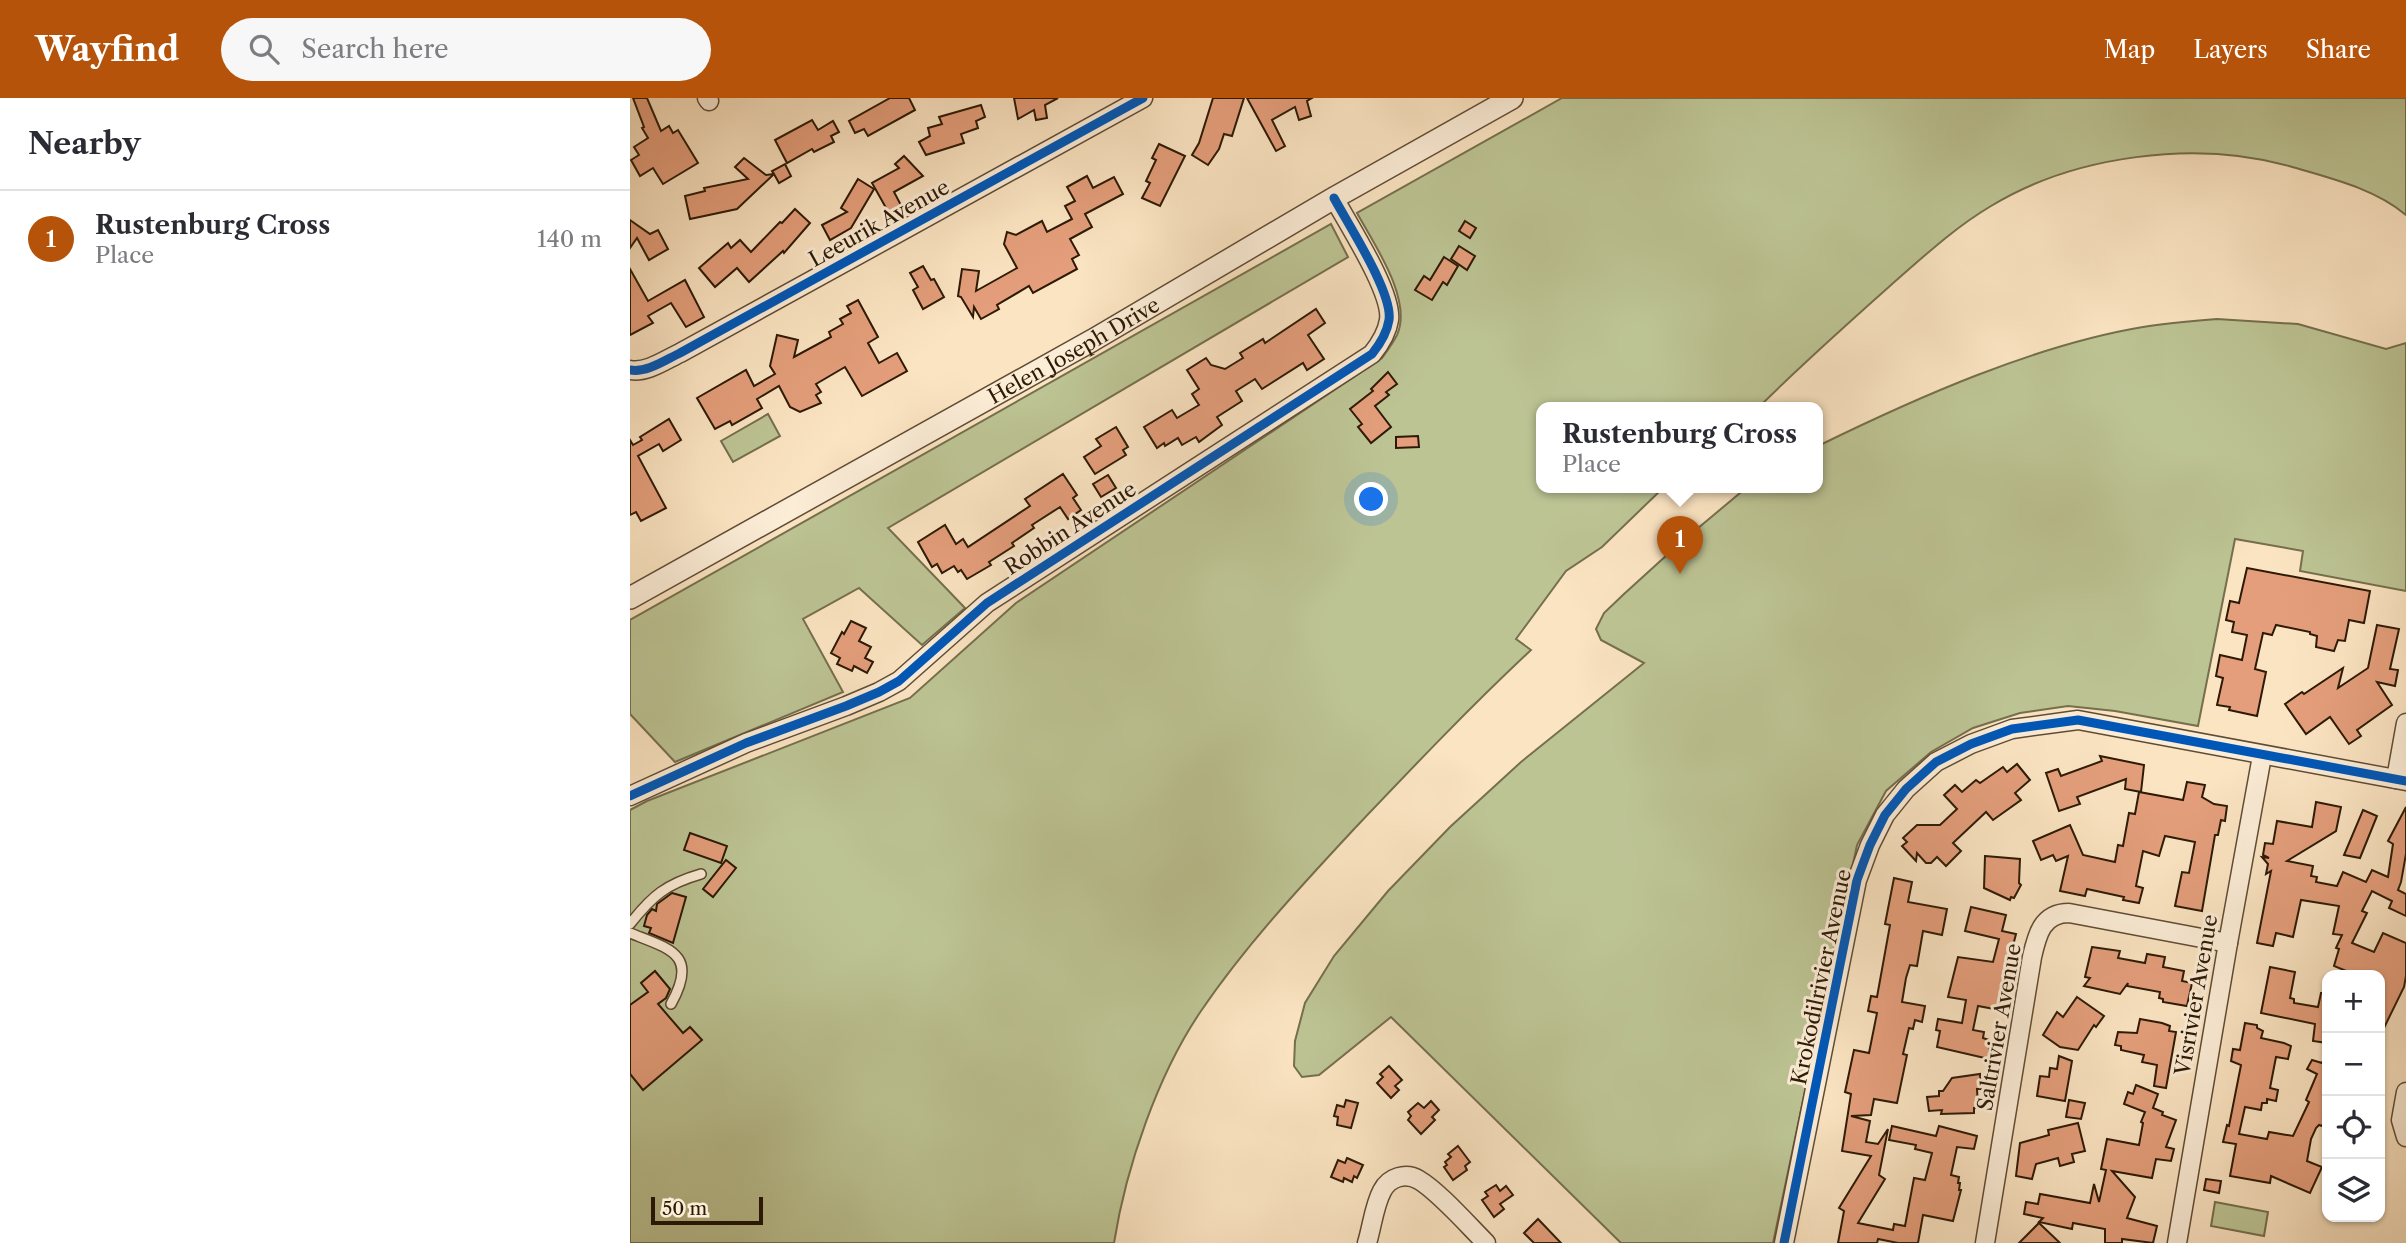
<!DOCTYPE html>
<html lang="en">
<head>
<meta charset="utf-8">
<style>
	:root { --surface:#fff; --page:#f7f7f7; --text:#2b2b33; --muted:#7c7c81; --line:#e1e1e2; --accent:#b45309 }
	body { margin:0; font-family:"Libre Caslon Text",serif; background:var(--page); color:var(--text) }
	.controls { position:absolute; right:21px; bottom:21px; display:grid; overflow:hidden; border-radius:14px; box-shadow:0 2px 5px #0004 }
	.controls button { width:63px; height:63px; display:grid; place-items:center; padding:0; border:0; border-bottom:2px solid var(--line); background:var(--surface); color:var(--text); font:35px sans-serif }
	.scale { position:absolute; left:21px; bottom:18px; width:112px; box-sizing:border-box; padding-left:7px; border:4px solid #2d1a06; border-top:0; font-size:19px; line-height:24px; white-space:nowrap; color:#2d1a06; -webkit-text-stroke:5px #fcedd7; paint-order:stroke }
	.you { position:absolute; left:742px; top:402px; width:24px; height:24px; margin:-18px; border:5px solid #fff; border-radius:50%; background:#1a73e8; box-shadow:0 0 0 10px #1a73e833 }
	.badge { display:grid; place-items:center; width:46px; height:46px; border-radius:50%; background:var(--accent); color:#fff; font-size:23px; font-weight:700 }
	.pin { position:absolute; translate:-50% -58px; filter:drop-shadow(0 2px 4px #0008) }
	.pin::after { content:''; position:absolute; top:37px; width:24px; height:21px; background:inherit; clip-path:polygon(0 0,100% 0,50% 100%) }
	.popup { position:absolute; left:906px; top:304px; width:287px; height:91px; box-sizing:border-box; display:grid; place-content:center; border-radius:14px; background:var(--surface); filter:drop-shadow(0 2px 5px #0005); font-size:23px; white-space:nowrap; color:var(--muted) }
	.popup b { font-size:26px; color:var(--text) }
	.popup::after { content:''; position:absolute; left:50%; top:100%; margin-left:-14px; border:14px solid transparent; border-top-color:var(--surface) }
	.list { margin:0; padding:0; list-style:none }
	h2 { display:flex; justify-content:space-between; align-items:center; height:91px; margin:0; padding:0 28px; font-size:30px }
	h2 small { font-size:23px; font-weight:400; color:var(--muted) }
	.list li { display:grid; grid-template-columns:46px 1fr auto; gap:21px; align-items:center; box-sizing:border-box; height:98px; padding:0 28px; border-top:2px solid var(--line) }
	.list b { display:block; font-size:26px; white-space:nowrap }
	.list p { margin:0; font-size:23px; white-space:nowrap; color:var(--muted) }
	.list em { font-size:23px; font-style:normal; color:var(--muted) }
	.icon { flex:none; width:38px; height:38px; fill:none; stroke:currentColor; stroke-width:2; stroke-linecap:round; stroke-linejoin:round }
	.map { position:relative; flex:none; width:1776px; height:1145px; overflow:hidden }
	header { display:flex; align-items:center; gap:42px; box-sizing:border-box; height:98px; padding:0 35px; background:var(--accent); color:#fff }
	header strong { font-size:33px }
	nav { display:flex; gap:38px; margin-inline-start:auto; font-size:24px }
	.search { width:490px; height:63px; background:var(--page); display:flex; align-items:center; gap:18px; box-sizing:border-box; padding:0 24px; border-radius:38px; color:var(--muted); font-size:26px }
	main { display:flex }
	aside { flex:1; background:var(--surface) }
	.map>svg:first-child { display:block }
	.green { fill:#bdc494; stroke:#756f4d; stroke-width:2 }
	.building { fill:#e49e7b; stroke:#2d1a06; stroke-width:2 }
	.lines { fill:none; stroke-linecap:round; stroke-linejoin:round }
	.service-casing { stroke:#604c35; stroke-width:12 }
	.minor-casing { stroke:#604c35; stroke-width:21 }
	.tertiary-casing { stroke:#604c35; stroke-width:24 }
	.service { stroke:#fcedd7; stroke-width:9 }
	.minor { stroke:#fcedd7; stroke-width:18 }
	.tertiary { stroke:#fcedd7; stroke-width:21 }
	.cycleway-casing { stroke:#fcedd7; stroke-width:13 }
	.cycleway { stroke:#0057b8; stroke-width:9 }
	.labels { text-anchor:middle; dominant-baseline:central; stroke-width:6; stroke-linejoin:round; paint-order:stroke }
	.street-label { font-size:21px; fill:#2d1a06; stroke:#fcedd7 }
</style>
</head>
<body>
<header>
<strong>Wayfind</strong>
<div class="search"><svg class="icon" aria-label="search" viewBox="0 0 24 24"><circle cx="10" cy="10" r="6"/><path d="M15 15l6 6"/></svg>Search here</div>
<nav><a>Map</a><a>Layers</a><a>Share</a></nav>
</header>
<main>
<aside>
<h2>Nearby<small></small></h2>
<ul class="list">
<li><span class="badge">1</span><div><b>Rustenburg Cross</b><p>Place</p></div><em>140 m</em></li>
</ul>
</aside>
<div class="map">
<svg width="1776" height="1145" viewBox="0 0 1776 1145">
	<rect width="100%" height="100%" fill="#fbe4c2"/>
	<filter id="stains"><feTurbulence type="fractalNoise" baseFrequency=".00286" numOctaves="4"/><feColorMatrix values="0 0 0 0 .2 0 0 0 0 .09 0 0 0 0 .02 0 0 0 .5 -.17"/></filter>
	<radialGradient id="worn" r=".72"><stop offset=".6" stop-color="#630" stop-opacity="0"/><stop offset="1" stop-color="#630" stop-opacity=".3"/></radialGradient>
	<!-- green -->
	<g class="green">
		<path d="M932,0H1776V117C1744,90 1699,80 1659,68C1565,42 1445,57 1361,108C1324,130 1293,159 1261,187C1216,227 1171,267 1128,310H912V390H1033L972,449L936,473L886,541L901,552C840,609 783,669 725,730C671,788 616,847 571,913C528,976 496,1069 484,1145H0V712L17,703L280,600L386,505L752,260C757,253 763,245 767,237C783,202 744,146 727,115Z"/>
		<polygon points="701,126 718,159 258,430 335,510 292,547 229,490 173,521 213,594 45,664 0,616 0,522"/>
		<path d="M1587,221L1668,226L1756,251L1776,245V493L1670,473L1673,453L1605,441L1568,628L1485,613L1438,608L1390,615L1343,630L1301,654L1256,693L1227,747L1143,1145H991L761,919L689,977L672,979L664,968L665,943L675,905L704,858L758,793L820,729L891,664L1014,565L971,542L966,531L974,515L994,496L1049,446L1116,390H1188V348C1286,300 1405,247 1513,229C1537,225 1562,223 1587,221Z"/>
		<polygon points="138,316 150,338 103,364 91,343"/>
		<polygon points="1585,1104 1638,1114 1634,1138 1581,1128"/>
	</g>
	<!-- building -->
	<g class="building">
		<polygon points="3,0 17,0 31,33 39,28 43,35 48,32 68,65 33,86 23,70 10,78 1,62 9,57 4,49 18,40 12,30 14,29"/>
		<polygon points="260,0 279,0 285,12 238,38 234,31 225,35 219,23"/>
		<polygon points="384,0 428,0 415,7 417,20 406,22 404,12 388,21"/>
		<polygon points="583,0 614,0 602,38 594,36 589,51 578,67 562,57 569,45"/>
		<polygon points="617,0 682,0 677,3 681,18 669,22 665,9 642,22 655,48 646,53"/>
		<polygon points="351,7 355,19 346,23 348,30 331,36 334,45 296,57 289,44 300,38 298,30 312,26 309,19"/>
		<polygon points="182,22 188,32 203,23 209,34 201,38 204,44 184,54 182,51 157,65 145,42"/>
		<polygon points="529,46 555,58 530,108 512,100 520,85 516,83 526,62 522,60"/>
		<polygon points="274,58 293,78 264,94 273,111 260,117 242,85 269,70 265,66"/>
		<polygon points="114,60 136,77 144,76 142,73 155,66 161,78 149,85 144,76 107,111 60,121 55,98 75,93 74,90 118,81 105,69"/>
		<polygon points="457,78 463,90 484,79 493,96 455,116 462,129 440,141 449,157 442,161 447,171 403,195 399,188 367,207 369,211 351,221 344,209 343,219 331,199 328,198 332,171 349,173 346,193 387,170 374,146 377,134 386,137 412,123 417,134 442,121 435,108 445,103 437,89"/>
		<polygon points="228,81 244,91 221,130 200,142 192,127 217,114 211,110"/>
		<polygon points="165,111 180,125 154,155 153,153 119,184 107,170 85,189 69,170 98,145 101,150 110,142 121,154 150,124 152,125"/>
		<polygon points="0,122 20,136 28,132 38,151 19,162 7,140 0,150"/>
		<polygon points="835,123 846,130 840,140 829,133"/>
		<polygon points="829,148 845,158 837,172 821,161"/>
		<polygon points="814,159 828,168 817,187 813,184 802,202 785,192 794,178 800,182"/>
		<polygon points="293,168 301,182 304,181 314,199 293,211 283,192 288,189 280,175"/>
		<polygon points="0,171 18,203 55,182 74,219 56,229 41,205 18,218 23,225 0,237"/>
		<polygon points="228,202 248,239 238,245 249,265 267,255 277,273 232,298 215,269 186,286 191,294 186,297 191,305 170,314 160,309 149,288 127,301 132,310 102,327 100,323 85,331 67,300 116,272 124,288 145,276 140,268 147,237 168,242 164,259 201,239 199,234 213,226 210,221 221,215 217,208"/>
		<polygon points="686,211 695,225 678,237 694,261 677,272 673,265 632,291 625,281 606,293 612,303 587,319 592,327 569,344 566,339 552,347 548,340 535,348 534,345 527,350 514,329 542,312 547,320 569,307 562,296 569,291 557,272 576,260 581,267 595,271 613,260 610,255 633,241 635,245"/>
		<polygon points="758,274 767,286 756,294 759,297 745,308 761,329 741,345 728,329 732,326 720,311 743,293 741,291"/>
		<polygon points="39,321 51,342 33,353 29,346 8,358 36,410 11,423 6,414 0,417 0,342 3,347 12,342 10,339"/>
		<polygon points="486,329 498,349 493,352 496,357 465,376 454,359 471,348 466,341"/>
		<polygon points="788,338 789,349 766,350 766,339"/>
		<polygon points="433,376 447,397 443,400 451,412 438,421 430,409 402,427 404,430 382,445 384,448 359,464 361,467 337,481 331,472 328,474 324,468 312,475 307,466 302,469 288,444 315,427 326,446 333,441 338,449 400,408 395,401"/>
		<polygon points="478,377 486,390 471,399 463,386"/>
		<polygon points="1617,470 1740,493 1734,525 1719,522 1715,543 1708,542 1704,553 1686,549 1687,538 1680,536 1680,534 1646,527 1642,537 1633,535 1625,571 1636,574 1627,618 1599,612 1600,609 1587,607 1593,580 1586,578 1590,557 1612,562 1617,537 1602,534 1604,524 1596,522 1600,503 1609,505"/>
		<polygon points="221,523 236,530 229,543 241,549 235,560 243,564 237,575 224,568 222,573 207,566 210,560 201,555 212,534 214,536"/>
		<polygon points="1747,527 1769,531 1760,571 1768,572 1765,588 1747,584 1762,607 1727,632 1731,638 1719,646 1700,619 1676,636 1655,606 1672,594 1674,596 1713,570 1708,590 1738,570"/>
		<polygon points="1470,658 1514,667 1511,694 1495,691 1496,681 1447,699 1450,706 1429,713 1416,675 1428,671 1431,678 1472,663"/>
		<polygon points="1387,666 1400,682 1385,695 1391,702 1363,722 1356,714 1323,745 1331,753 1316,768 1307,759 1301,765 1296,765 1287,755 1286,763 1272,748 1277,744 1273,740 1287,727 1310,727 1327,711 1314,697 1325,687 1332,694 1346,682 1350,685 1373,669 1377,674"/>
		<polygon points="1557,684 1575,687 1572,699 1584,706 1597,708 1595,723 1591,722 1588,737 1585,737 1572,813 1545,808 1552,774 1559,775 1565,744 1535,738 1529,758 1513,753 1506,788 1513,790 1509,805 1493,802 1494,799 1457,791 1455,798 1430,793 1438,758 1426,763 1423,757 1411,762 1403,743 1440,727 1453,757 1485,764 1488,747 1493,748 1499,715 1505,716 1509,694 1553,702"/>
		<polygon points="1686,704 1711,709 1706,733 1657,763 1683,768 1681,778 1687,779 1686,784 1707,788 1713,774 1736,784 1742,772 1758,779 1763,746 1758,743 1776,709 1776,756 1771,784 1768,792 1776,796 1776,818 1759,810 1762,803 1742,793 1732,813 1737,815 1722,845 1744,854 1753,835 1776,845 1776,878 1774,889 1750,938 1750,877 1726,877 1704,868 1709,851 1706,850 1712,837 1703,836 1709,808 1671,802 1663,839 1646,835 1643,848 1627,845 1641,773 1636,776 1638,766 1632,759 1639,760 1633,757 1635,745 1643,746 1647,723 1682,729"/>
		<polygon points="1733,712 1747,718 1730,760 1714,757"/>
		<polygon points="60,735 97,748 91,765 54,752"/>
		<polygon points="1355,758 1390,761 1389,785 1391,787 1384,800 1381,799 1380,802 1354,790"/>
		<polygon points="96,762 106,770 83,799 73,791"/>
		<polygon points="1264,780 1282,784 1278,804 1317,811 1312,837 1293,833 1287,868 1280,867 1276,880 1272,904 1295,908 1292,924 1285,922 1283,931 1279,930 1273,956 1277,957 1267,1005 1244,1001 1241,1017 1221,1018 1240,1023 1236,1044 1248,1046 1258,1031 1249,1077 1255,1081 1228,1125 1263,1132 1264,1126 1275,1128 1284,1080 1295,1082 1302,1055 1285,1051 1286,1047 1259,1042 1262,1028 1306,1038 1309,1028 1347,1038 1344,1051 1327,1049 1321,1077 1329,1079 1328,1085 1330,1085 1329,1092 1331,1092 1323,1123 1293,1117 1288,1145 1268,1145 1248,1141 1247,1145 1208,1145 1214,1113 1209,1110 1241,1058 1212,1053 1221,996 1215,994 1224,952 1239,955 1247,915 1238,913 1241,898 1247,899 1260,827 1255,826"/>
		<polygon points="42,795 56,799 43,845 19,835 21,830 14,828 17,817 22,811 26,813 27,806"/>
		<polygon points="1341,809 1376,817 1372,833 1386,836 1378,867 1380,867 1374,898 1378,898 1375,913 1348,908 1343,932 1354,934 1353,940 1359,942 1359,961 1307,949 1310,933 1306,932 1308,921 1332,925 1336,902 1318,899 1328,859 1363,864 1369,841 1335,833"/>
		<polygon points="1462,849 1490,853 1488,860 1515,865 1517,856 1535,859 1533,869 1554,873 1552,883 1562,885 1557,908 1533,904 1533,901 1529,900 1530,894 1497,888 1498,885 1490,896 1454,888 1460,880 1455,879"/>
		<polygon points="1640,869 1665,874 1660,900 1664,901 1664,905 1688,909 1691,895 1697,895 1697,945 1683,943 1685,926 1631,915"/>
		<polygon points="25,873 40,891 36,900 28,906 53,935 60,929 72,942 13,992 0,976 0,907 18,894 11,885"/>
		<polygon points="1447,899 1474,918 1466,929 1464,927 1448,952 1430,949 1413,937 1427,914 1433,919"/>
		<polygon points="1510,921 1532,925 1540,928 1539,933 1546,934 1536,990 1524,988 1527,967 1512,964 1514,957 1491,952 1491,948 1485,947 1488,934 1507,935"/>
		<polygon points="1615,925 1627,927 1627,930 1633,933 1631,940 1654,945 1661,948 1658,961 1646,959 1640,990 1648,992 1646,1003 1637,1001 1637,1005 1632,1005 1631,1012 1615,1009 1609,1036 1637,1041 1639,1034 1663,1038 1679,1004 1676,1002 1687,976 1677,971 1682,962 1692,965 1697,955 1697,1017 1692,1028 1689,1027 1686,1030 1681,1041 1677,1063 1692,1069 1680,1095 1641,1078 1640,1085 1600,1078 1606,1046 1593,1044 1597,1027 1599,1028 1611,967 1601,963 1603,951 1610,952"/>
		<polygon points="1429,958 1442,963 1435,1003 1407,998 1410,978 1419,979 1420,970 1427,971"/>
		<polygon points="759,968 772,982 765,988 769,992 761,1000 747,985 753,979 750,976"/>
		<polygon points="1350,976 1351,991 1347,991 1348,1010 1344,1010 1344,1015 1311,1016 1312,1012 1299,1013 1297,999 1309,998 1309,993 1313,993 1322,980"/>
		<polygon points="1506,987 1528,996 1523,1010 1533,1014 1532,1017 1546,1022 1536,1049 1544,1051 1541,1063 1526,1061 1522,1080 1482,1073 1505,1099 1497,1120 1527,1128 1523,1145 1492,1141 1492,1145 1475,1145 1475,1131 1443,1125 1442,1131 1409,1124 1413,1120 1394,1116 1396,1104 1408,1106 1410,1096 1460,1105 1464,1086 1469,1104 1476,1072 1471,1071 1477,1041 1509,1047 1513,1025 1511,1024 1515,1014 1494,1006 1498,994 1503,996"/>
		<polygon points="716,1002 728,1005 721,1030 707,1027 708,1019 704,1018 707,1007 714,1009"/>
		<polygon points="1439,1002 1455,1005 1451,1021 1436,1019"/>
		<polygon points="801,1003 809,1012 802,1019 805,1022 791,1036 778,1022 781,1018 778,1014 788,1005 794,1010"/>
		<polygon points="1448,1025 1455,1053 1442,1056 1444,1064 1430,1068 1428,1060 1406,1066 1402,1081 1386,1078 1390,1045 1419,1037 1418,1032"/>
		<polygon points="828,1048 840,1064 835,1068 837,1072 823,1082 814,1069 817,1067 815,1064 821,1059 818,1056"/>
		<polygon points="717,1060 733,1067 727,1080 724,1078 722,1084 714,1080 713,1084 701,1079 708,1062 715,1065"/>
		<polygon points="1576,1081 1591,1083 1589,1095 1574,1092"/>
		<polygon points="866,1087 870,1093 876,1088 883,1097 870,1106 874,1111 864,1119 852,1102 858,1098 855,1094"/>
		<polygon points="908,1121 931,1145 904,1145 894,1135"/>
		<polygon points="1409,1125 1430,1145 1389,1145"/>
	</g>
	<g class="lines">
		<!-- service casing -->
		<g class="service-casing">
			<g id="service">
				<path d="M0,826C22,798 36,786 71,776"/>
				<path d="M0,835C40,851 69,856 41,906"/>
			</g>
		</g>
		<!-- minor casing -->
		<g class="minor-casing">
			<g id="minor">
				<polyline points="77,0 79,3"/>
				<path d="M0,272C17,275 35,262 50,255L513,0"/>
				<polyline points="1766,681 1776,625"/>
				<path d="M0,698L116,645L216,608L249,594L269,583L357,505L742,256C750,246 757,235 759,222C763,195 718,126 704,100"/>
				<polyline points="1776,994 1771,1022 1776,1039"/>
				<path d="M737,1145C742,1129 744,1108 752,1093C759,1079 776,1074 789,1082C808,1093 839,1128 856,1145"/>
				<polyline points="1154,1145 1227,782 1240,747 1255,717 1276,691 1306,664 1341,646 1382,631 1448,622 1776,683"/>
				<path d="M1355,1145L1402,859C1407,837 1412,815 1439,815L1598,845"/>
				<polyline points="1547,1145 1598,845 1632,658"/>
			</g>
		</g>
		<!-- tertiary casing -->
		<g class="tertiary-casing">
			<g id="tertiary">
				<path id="s1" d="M0,500L463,242L704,100L882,0"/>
			</g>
		</g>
		<!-- service -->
		<use href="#service" class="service"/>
		<!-- minor -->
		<use href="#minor" class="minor"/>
		<!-- tertiary -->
		<use href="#tertiary" class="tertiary"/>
		<!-- cycleway casing -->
		<g class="cycleway-casing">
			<g id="cycleway">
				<path d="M0,272C17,275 35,262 50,255L513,0"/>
				<path d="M0,698L116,645L216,608L249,594L269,583L357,505L742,256C750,246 757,235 759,222C763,195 718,126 704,100"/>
				<polyline points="1154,1145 1227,782 1240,747 1255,717 1276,691 1306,664 1341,646 1382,631 1448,622 1776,683"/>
			</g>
		</g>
		<!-- cycleway -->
		<use href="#cycleway" class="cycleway"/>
	</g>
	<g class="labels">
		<!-- street labels -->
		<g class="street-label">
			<text transform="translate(249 125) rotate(-29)">Leeurik Avenue</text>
			<text stroke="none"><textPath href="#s1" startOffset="508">Helen Joseph Drive</textPath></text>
			<text transform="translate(440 430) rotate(-33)">Robbin Avenue</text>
			<text transform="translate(1191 879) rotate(-78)">Krokodilrivier Avenue</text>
			<text transform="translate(1566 897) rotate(-80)">Visrivier Avenue</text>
			<text transform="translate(1369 929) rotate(-80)">Saltrivier Avenue</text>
		</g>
	</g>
	<rect width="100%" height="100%" filter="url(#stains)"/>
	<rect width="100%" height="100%" fill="url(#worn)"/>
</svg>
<div class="controls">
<button>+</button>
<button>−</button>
<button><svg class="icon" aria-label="locate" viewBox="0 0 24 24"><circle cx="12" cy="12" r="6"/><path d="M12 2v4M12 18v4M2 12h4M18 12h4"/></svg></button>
<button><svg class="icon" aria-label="layers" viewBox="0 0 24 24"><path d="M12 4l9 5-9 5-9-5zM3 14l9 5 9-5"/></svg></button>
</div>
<div class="scale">50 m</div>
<div class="you"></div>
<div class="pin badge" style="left:1050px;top:476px">1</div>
<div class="popup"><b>Rustenburg Cross</b>Place</div>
</div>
</main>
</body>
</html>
